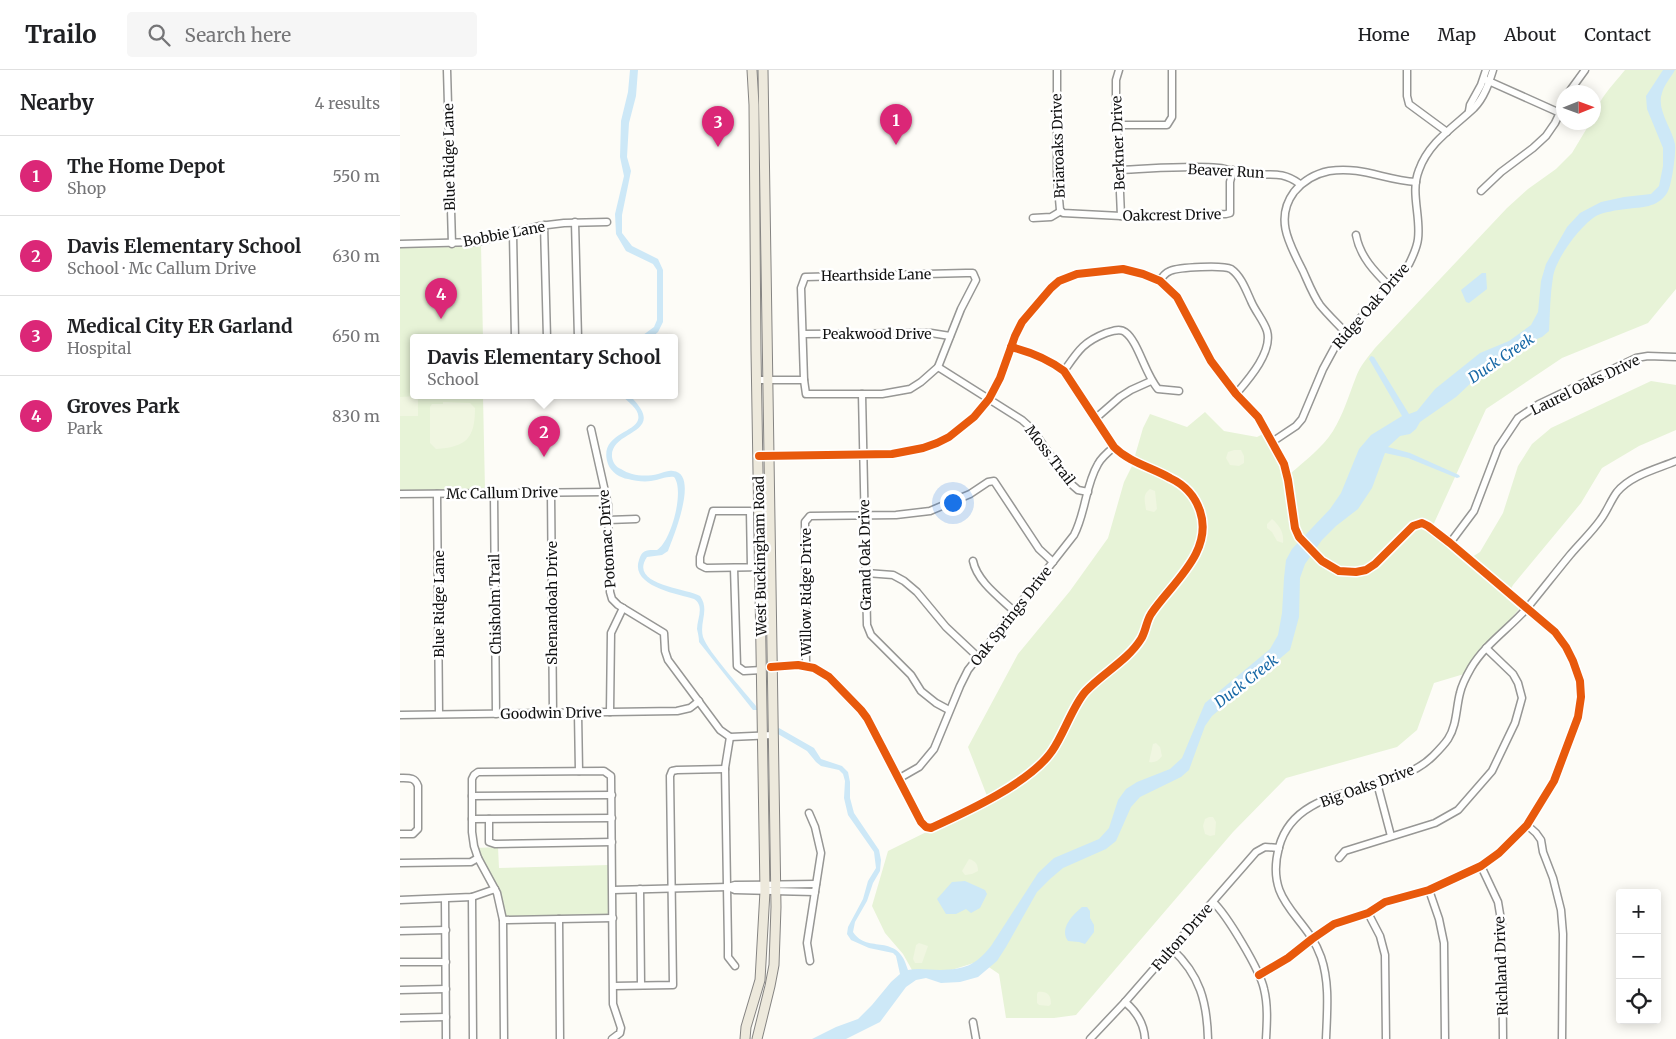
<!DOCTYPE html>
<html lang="en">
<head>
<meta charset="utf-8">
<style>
	:root { --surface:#fff; --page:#f6f6f6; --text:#202124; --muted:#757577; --line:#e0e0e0; --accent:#db2777 }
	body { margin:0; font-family:Merriweather,serif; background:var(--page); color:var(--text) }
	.controls { position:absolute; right:15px; bottom:15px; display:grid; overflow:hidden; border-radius:5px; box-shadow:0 2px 12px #0003 }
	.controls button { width:45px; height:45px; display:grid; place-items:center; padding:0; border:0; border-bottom:1px solid var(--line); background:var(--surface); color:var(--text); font:25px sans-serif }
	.compass { position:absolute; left:1156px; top:15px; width:45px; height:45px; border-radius:50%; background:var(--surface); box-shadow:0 2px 12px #0003; rotate:89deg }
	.you { position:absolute; left:552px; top:432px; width:18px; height:18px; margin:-12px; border:4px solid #fff; border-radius:50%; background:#1a73e8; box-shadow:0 0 0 8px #1a73e833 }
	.badge { display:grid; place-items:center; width:32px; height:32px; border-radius:50%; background:var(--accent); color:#fff; font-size:16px; font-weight:700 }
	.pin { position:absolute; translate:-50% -41px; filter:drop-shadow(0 1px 2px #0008) }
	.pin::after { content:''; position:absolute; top:26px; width:18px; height:15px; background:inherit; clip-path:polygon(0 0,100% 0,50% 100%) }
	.popup { position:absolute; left:10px; top:264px; width:268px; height:65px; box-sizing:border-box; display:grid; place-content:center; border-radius:5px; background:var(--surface); filter:drop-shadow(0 1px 4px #0005); font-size:16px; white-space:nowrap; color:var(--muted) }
	.popup b { font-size:19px; color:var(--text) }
	.popup::after { content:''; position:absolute; left:50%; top:100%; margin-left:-10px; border:10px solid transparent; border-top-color:var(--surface) }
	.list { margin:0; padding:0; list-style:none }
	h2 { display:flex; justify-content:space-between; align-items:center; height:65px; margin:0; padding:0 20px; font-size:21px }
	h2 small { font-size:16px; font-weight:400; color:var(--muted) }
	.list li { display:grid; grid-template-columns:32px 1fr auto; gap:15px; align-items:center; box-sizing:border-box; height:80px; padding:0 20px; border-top:1px solid var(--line) }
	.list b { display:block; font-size:19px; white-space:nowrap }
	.list p { margin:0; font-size:16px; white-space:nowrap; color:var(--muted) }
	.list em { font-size:16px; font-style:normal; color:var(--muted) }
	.icon { flex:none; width:28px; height:28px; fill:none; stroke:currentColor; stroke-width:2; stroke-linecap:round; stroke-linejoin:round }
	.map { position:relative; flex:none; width:1276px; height:969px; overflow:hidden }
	header { display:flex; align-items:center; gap:30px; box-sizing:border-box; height:70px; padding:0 25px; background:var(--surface); border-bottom:1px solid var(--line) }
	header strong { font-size:24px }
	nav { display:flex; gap:28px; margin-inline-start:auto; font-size:18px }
	.search { width:350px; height:45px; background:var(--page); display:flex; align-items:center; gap:12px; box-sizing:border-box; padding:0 18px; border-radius:5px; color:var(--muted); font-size:19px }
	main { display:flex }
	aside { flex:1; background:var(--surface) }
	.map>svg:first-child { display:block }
	.green { fill:#e7f3d7 }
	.pitch { fill:#f0f6e1 }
	.water { fill:#cde8f7 }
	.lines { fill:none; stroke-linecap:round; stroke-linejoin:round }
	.minor-casing { stroke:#979795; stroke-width:9 }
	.major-casing { stroke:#858482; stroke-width:11 }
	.minor { stroke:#fffffe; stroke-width:6 }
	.major { stroke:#ede9dc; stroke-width:9 }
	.cycleway-casing { stroke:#fff; stroke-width:11 }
	.cycleway { stroke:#e8590c; stroke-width:8 }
	.labels { text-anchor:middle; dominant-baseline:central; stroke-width:5; stroke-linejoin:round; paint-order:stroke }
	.street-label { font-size:14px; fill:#111; stroke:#fff }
	.water-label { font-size:15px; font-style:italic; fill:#1768a6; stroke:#fff }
</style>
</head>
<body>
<header>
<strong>Trailo</strong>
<div class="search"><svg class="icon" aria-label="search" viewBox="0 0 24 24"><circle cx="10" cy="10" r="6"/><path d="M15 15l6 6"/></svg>Search here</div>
<nav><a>Home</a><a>Map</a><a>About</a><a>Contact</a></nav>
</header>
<main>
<aside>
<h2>Nearby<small>4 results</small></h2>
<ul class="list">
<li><span class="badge">1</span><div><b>The Home Depot</b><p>Shop</p></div><em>550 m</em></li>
<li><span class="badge">2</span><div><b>Davis Elementary School</b><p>School · Mc Callum Drive</p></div><em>630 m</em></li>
<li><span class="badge">3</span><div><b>Medical City ER Garland</b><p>Hospital</p></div><em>650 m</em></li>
<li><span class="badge">4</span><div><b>Groves Park</b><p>Park</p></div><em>830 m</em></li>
</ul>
</aside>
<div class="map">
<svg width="1276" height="969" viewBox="0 0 1276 969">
	<rect width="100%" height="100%" fill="#fdfcf7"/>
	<!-- green -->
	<g class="green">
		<path d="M1225,0H1276V219L1248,253L1162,288L1086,339L1030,462L1064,492L1080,482L1103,443L1118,396L1132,374L1151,358L1251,311L1276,315V360L1239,376L1202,398L1181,433L1113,515L1106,528L1119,539L1064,604L1034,613L1017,660L997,677L886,708L833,762L676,945L654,948H606L599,904L580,891L542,903L512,900L503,884L485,863L472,836L488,781L589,731L568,677L618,584L670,521L708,468L724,412L732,396L743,358L750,344L787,357L805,342L824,361L857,367L863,364L877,390L891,403C906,390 922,378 933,361C943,345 949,325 956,307C960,296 968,287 975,278L1107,138L1128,119L1156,99L1172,83L1190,53L1194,52C1194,33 1213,15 1225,0Z"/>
		<polygon points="81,175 83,268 14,268 14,326 83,326 85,420 0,421 0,178 52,177"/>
		<polygon points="98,777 99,798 208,795 208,843 207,845 108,847 104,844 97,817 85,798 76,778"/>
	</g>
	<!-- pitch -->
	<g class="pitch">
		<polygon points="18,326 18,346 0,346 0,327"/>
		<path d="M43,332L70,333L75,338C75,369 66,377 36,379L30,373V337L32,334H43Z"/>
		<polygon points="834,380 841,380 844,386 844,393 839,396 830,395 826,388 828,382"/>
		<path d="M750,419L755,421L757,439L754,442L746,440C745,431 742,425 750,419Z"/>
		<path d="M872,449C880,456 884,462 883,473L877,471L872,462L867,458V454Z"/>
		<path d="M756,673L760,677L762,686C758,691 755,693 749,692L753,674Z"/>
		<polygon points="809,747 813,747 816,752 815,765 810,766 805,764 803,756 805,749"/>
		<path d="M569,789C576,791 578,795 578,801L572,804L565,805L562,801Z"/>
		<polygon points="519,873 528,876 522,893 515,893 513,889 516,875"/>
		<path d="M638,922C647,921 651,925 651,934L649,936L639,935L637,933V924Z"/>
	</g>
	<!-- water -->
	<g class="water">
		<polygon points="230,0 238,0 236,26 229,53 227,87 231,101 222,145 222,163 232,176 258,189 263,200 263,252 258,262 251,268 239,268 254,257 257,250 257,200 253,194 226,181 216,164 215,144 224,106 220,87 221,51 228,22"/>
		<path d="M1263,0H1275C1271,7 1264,15 1262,23C1256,39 1272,58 1275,74C1276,83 1272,116 1267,123C1257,138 1242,137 1226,139C1217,140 1204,142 1196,146C1180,156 1156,188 1153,207C1150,225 1150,243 1149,261L1142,267L1134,270L1071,313L1056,327L1020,352L1016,359L1010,364L1000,366L988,377L1010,383L1059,405L1060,407L1057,408L1008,388L985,383L972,418L958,439L936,456L922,470L905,494L900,508L899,547L890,580L812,646L805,656L789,700L781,707L740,727L731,737L716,771L706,779L663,798L650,809L637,822L606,877L597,891L578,907L560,912L541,913L526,908L516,910L506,917L480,952L446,969H412L436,957L458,949L472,935L491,912L500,904L496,886L493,883L469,878L451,870L447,864L448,857L463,829L468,811L476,798L474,782L448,745L444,728L445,711L443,704L439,700L421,696L416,692L407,681L378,664V659L379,658L414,678L421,689L442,696L448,702L450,712V728L454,743L479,780L481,790L480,801L473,813L467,831L455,852L453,862C468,885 498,861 508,900C519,898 529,900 540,900C565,899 575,896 591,876L638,803L654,788L699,769L709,758L718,730L726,719L737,712L770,699L782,688L805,633L870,579L878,565L882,543L884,508L886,490L892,479L930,439L941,423L959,379L971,365L1002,346L969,289L971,286L974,287L1009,344L1017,341L1035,319L1080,283L1109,271L1131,255L1138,242L1141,211L1146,194L1167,157L1180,143L1201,132L1224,127L1251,124L1259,116L1263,96V78L1247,39L1246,26Z"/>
		<polygon points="1082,203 1086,203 1087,219 1069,233 1066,232 1061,220"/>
		<path d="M222,326H230C270,365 210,359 212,387C213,393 216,397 221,399C231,406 246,407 258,404C263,403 267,400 273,401C300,403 273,468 268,481L262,485L247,487C228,515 286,518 300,526C310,540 299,552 303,567C308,582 345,622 356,636L357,640H353L299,572C299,568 298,563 297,559C297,549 305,536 294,529C277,524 230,516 239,490C242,479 248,480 257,480C271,472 285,420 274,407C267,406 259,410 251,411C244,412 235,411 228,409C220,408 211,402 208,394C198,365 234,363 238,350C241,340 228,332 222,326Z"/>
		<polygon points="565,811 585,820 587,824 580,838 571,843 566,839 556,844 546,844 537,829 552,812"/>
		<path d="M682,837H687L690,841V848L694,855V862L685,874L679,872L668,871C659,858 673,845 682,837Z"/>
	</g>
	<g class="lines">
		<!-- minor casing -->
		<g class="minor-casing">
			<g id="minor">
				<polyline points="47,0 52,174"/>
				<polyline points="657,0 657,106 660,140 663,143 721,146 826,144 830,143 830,112 833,100"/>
				<polyline points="719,0 716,10 716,29 721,146"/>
				<polyline points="1007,0 1007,26 1009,34 1047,62"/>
				<polyline points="1084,9 1160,43"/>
				<polyline points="1169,22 1185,0"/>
				<polyline points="1069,41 1070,35 1081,15 1086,0"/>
				<polyline points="716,55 767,55 772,47 772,0"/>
				<path d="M719,100C751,99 786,95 819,98C829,99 839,104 849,104C870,106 881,100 900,114"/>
				<polyline points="1081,121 1101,102 1133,78 1146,66 1155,53 1164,34"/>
				<polyline points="633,148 651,147 661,141"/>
				<polyline points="175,152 178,268"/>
				<polyline points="144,155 147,268"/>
				<polyline points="113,164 115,268"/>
				<path d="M956,165C960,187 975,202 990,217"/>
				<polyline points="0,174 77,172 139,156 164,153 207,152"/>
				<polygon points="566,203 573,203 576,210 561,239 538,297 521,312 510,319 482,324 406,324 404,310 401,218 405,207"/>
				<path d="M760,211C762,207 765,203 770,201C779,197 823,195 831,199C841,206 846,220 851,231C855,241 864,251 867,261C873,282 848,310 836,324"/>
				<path d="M946,263C938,254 928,245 920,235C913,225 908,212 903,201C890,175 874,149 894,122C903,111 914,104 929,101C962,96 984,110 1016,112"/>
				<polyline points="403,264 531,263 550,266"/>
				<polyline points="538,297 622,350 632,359 670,413 678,420 688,422"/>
				<path d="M664,301C678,281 683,272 706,263C712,261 720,258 725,262C738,271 745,304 758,319L779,321"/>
				<polyline points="357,310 404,310"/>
				<polyline points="462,324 467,555 471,565 511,605 521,621 536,633 549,640"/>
				<polyline points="696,348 720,327 731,320 751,311"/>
				<polyline points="191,359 208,435 210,522 212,529 218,535 264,563 265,581 268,590 320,660 330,667 372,665"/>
				<path d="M872,372L896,356L902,349L923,299L936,275L1009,194C1013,186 1017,178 1018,169C1021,146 1010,122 1019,100C1029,72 1054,57 1074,38C1084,28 1089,13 1093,0"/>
				<polyline points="359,386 492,384 523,378 537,373 549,367 574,347 589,329 600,308 615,266 622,252 651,218 659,211 677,204 723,199 743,204 760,211 777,227 811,291 836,324 858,347 884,394 888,410 895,458 899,467 922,491 939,501 956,502 966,500 975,494 1013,456 1022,453 1028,456 1050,473 1155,562 1166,577 1173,591 1180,611 1181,627 1178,647 1154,711 1127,755 1099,783 1081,796 1029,820 985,832 968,843 934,854 912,869 888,888 859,905"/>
				<polyline points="151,422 153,643"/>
				<polyline points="0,424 205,422"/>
				<polyline points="37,424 39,644"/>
				<polyline points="94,424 96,644"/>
				<polyline points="208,450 236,449"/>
				<polyline points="1050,473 1074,441 1098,378 1118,348 1139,334 1236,288 1248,286 1276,287"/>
				<path d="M573,491C577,511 599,527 614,541"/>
				<polyline points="351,497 350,441 313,441 300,487 300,495 306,498 370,497"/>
				<polyline points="334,498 337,596 344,601 362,600"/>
				<polyline points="466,503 493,505 504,511 517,522 546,557 578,587"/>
				<polyline points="406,595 405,452 410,446 496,445 530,441 570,424 588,412 594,411 639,479 653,492"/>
				<path d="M371,597L398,595L414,598L429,607L461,640L467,648L521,752L526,757L531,758C566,742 630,713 652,681C664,664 673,635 686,621C703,603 728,590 741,569C746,561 746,552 751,544C771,514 814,482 800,441C795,426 785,415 770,408C751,397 730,393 714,377L664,301C648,289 631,282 611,277"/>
				<polyline points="210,642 211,563 223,538"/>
				<polyline points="178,643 179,701"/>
				<polyline points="0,645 277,641 290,638 299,631"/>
				<polyline points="330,667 325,698 328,875 328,887 335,896"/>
				<path d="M0,708C9,708 15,707 18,716V759L13,764H0"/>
				<path d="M498,709L519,697L534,679L560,616L568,600L674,465C686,442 685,416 698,394C701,388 708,382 714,377"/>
				<polyline points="977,713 991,766"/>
				<polyline points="72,726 212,725"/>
				<polyline points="409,743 415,757 421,783 407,873 410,891"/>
				<polyline points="72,749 212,748"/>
				<polyline points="89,749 89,772 95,774 212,772"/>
				<polyline points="1127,755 1136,763 1141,770 1143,782 1153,808 1161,840 1163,864 1162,969"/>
				<polyline points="939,788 945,781 1035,753 1058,740 1092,701 1115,653 1122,628 1118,613 1113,604 1086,578"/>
				<polyline points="0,793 71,792 78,788"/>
				<polyline points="1081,796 1098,832 1102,856 1103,969"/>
				<polyline points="240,819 241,915"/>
				<polyline points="213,820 328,817"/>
				<polyline points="1029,820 1039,849 1044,873 1045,969"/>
				<polyline points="415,822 335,820 328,817 335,815 416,814"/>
				<polyline points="72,827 73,969"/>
				<polyline points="45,829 46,969"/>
				<polyline points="0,830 72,827 95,819"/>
				<path d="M813,832C827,845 860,900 864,919C868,935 867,952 866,969"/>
				<polyline points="968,843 980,866 985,885 986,969"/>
				<polyline points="159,849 213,848"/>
				<polyline points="103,850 159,849 160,969"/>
				<polyline points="0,861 46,860"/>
				<path d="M772,879C800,905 807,932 808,969"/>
				<polyline points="0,892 46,892"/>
				<polyline points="214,916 273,915 270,706 272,701 277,700 325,699"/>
				<polyline points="0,920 46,919"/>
				<path d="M725,932C737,942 744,953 745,969"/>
				<polyline points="0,948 46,947"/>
				<polyline points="573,952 576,969"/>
				<polyline points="104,969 103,850 97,823 78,788 74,776 72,762 72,709 74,705 78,702 204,701 211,706 213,934 221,958 220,963 212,969"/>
				<polyline points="690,969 725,932 856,782 865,777 879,778"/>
				<path d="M926,969C927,942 930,913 921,887C906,844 864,834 879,777C897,710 991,728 1033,686C1038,681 1044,675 1048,669C1057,655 1056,638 1060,623C1062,614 1067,605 1071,598C1085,574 1110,558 1128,537C1142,520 1156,502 1170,485C1180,473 1192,462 1201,449C1207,441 1211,430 1217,422C1231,405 1257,399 1276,391"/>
			</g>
		</g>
		<!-- major casing -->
		<g class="major-casing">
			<g id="major">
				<polyline points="345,969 346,957 360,910 365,821 356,281 354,35 352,0"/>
				<polyline points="357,969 370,916 374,895 376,837 363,0"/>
			</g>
		</g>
		<!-- minor -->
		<use href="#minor" class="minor"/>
		<!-- major -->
		<use href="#major" class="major"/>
		<!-- cycleway casing -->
		<g class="cycleway-casing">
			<g id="cycleway">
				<polyline points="359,386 492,384 523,378 537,373 549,367 574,347 589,329 600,308 615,266 622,252 651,218 659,211 677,204 723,199 743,204 760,211 777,227 811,291 836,324 858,347 884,394 888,410 895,458 899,467 922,491 939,501 956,502 966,500 975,494 1013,456 1022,453 1028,456 1050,473 1155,562 1166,577 1173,591 1180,611 1181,627 1178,647 1154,711 1127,755 1099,783 1081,796 1029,820 985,832 968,843 934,854 912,869 888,888 859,905"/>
				<path d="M371,597L398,595L414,598L429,607L461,640L467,648L521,752L526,757L531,758C566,742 630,713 652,681C664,664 673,635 686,621C703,603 728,590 741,569C746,561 746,552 751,544C771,514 814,482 800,441C795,426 785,415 770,408C751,397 730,393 714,377L664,301C648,289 631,282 611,277"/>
			</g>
		</g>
		<!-- cycleway -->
		<use href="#cycleway" class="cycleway"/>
	</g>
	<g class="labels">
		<!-- street labels -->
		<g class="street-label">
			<text transform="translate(718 73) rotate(-92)">Berkner Drive</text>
			<text transform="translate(658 76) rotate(-92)">Briaroaks Drive</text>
			<text transform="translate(49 87) rotate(-91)">Blue Ridge Lane</text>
			<text transform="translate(826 101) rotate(3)">Beaver Run</text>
			<text transform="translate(772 145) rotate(-1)">Oakcrest Drive</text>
			<text transform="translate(104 164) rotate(-11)">Bobbie Lane</text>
			<text transform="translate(476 205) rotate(-1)">Hearthside Lane</text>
			<text transform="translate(971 236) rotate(-49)">Ridge Oak Drive</text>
			<text x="477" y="264">Peakwood Drive</text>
			<text transform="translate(1185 315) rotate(-26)">Laurel Oaks Drive</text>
			<text transform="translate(650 385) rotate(52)">Moss Trail</text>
			<text transform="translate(102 423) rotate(-1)">Mc Callum Drive</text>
			<text transform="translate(207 469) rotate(-94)">Potomac Drive</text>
			<text transform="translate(465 485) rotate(-91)">Grand Oak Drive</text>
			<text transform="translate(360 486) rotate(-91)">West Buckingham Road</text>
			<text transform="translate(406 522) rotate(-90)">Willow Ridge Drive</text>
			<text transform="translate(152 533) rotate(-90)">Shenandoah Drive</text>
			<text transform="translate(39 534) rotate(-90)">Blue Ridge Lane</text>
			<text transform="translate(95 534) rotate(-91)">Chisholm Trail</text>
			<text transform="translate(611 546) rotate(-52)">Oak Springs Drive</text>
			<text transform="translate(151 643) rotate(-1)">Goodwin Drive</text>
			<text transform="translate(967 716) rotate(-20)">Big Oaks Drive</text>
			<text transform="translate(782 867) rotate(-49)">Fulton Drive</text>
			<text transform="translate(1101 896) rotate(-92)">Richland Drive</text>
		</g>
		<!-- water labels -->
		<g class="water-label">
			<text transform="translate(1101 288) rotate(-34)">Duck Creek</text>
			<text transform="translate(846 611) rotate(-38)">Duck Creek</text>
		</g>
	</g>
</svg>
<div class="controls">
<button>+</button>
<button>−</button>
<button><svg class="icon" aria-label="locate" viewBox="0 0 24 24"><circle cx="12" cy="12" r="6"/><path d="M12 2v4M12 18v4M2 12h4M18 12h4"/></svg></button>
</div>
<svg class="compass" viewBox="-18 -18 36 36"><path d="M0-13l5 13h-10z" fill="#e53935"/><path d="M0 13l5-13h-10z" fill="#757577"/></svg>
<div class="you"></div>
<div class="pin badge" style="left:496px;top:75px">1</div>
<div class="pin badge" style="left:144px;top:387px">2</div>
<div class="popup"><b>Davis Elementary School</b>School</div>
<div class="pin badge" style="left:318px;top:77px">3</div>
<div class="pin badge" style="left:41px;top:249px">4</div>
</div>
</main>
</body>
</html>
